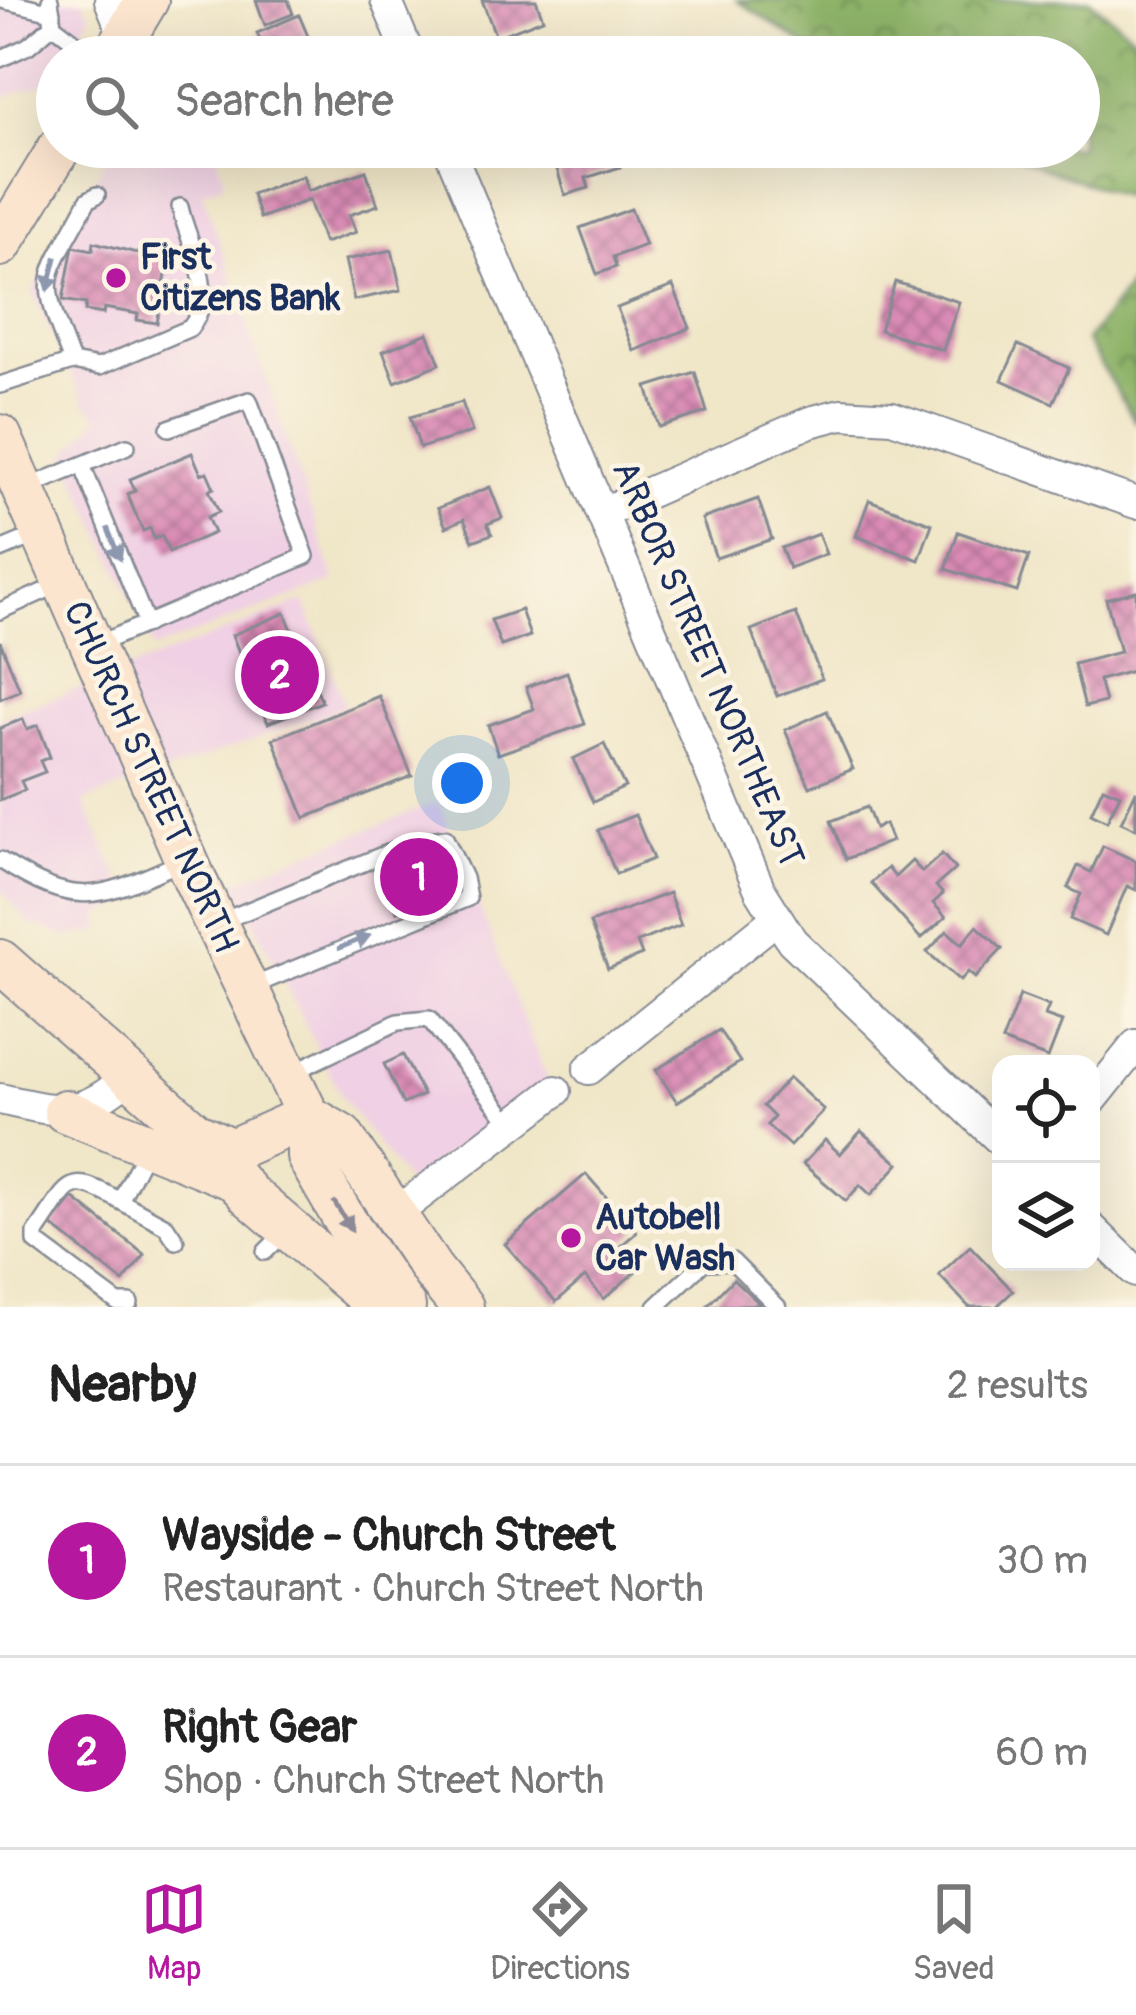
<!DOCTYPE html>
<html lang="en">
<head>
<meta charset="utf-8">
<style>
	:root { --surface:#fff; --page:#f2f2f2; --text:#222; --muted:#767676; --line:#e0e0e0; --accent:#b5179e }
	body { margin:0; font-family:Pangolin,sans-serif; background:var(--page); color:var(--text) }
	.controls { position:absolute; right:36px; bottom:36px; display:grid; overflow:hidden; border-radius:24px; box-shadow:0 12px 48px #0002 }
	.controls button { width:108px; height:108px; display:grid; place-items:center; padding:0; border:0; border-bottom:3px solid var(--line); background:var(--surface); color:var(--text); font:60px sans-serif }
	.you { position:absolute; left:462px; top:783px; width:42px; height:42px; margin:-30px; border:9px solid #fff; border-radius:50%; background:#1a73e8; box-shadow:0 0 0 18px #1a73e833 }
	.badge { display:grid; place-items:center; width:78px; height:78px; border-radius:50%; background:var(--accent); color:#fff; font-size:39px; font-weight:700 }
	.pin { position:absolute; translate:-50% -50%; border:6px solid #fff; box-shadow:0 3px 12px #0006 }
	.list { margin:0; padding:0; list-style:none }
	h2 { display:flex; justify-content:space-between; align-items:center; height:156px; margin:0; padding:0 48px; font-size:51px }
	h2 small { font-size:39px; font-weight:400; color:var(--muted) }
	.list li { display:grid; grid-template-columns:78px 1fr auto; gap:36px; align-items:center; box-sizing:border-box; height:192px; padding:0 48px; border-top:3px solid var(--line) }
	.list b { display:block; font-size:45px; white-space:nowrap }
	.list p { margin:0; font-size:39px; white-space:nowrap; color:var(--muted) }
	.list em { font-size:39px; font-style:normal; color:var(--muted) }
	.icon { flex:none; width:66px; height:66px; fill:none; stroke:currentColor; stroke-width:2; stroke-linecap:round; stroke-linejoin:round }
	.map { position:relative; flex:none; width:1136px; height:1307px; overflow:hidden }
	.search { position:absolute; background:var(--surface); box-shadow:0 12px 48px #0002; left:36px; right:36px; top:36px; height:132px; display:flex; align-items:center; gap:30px; box-sizing:border-box; padding:0 42px; border-radius:66px; color:var(--muted); font-size:45px }
	.sheet { height:540px; background:var(--surface) }
	nav { display:flex; justify-content:space-around; align-items:center; box-sizing:border-box; height:168px; border-top:3px solid var(--line); background:var(--surface); font-size:33px; color:var(--muted) }
	nav a { display:grid; justify-items:center; gap:6px }
	nav .on { color:var(--accent) }
	.map>svg:first-child { display:block }
	.built { fill:#f0d0e4 }
	.forest { fill:url(#forest-crowns); stroke:#547063; stroke-width:3 }
	.building { fill:url(#building-cross-hatch) }
	.lines { fill:none; stroke-linecap:round; stroke-linejoin:round }
	.lane-casing { stroke:#868a93; stroke-width:20 }
	.street-casing { stroke:#868a93; stroke-width:34 }
	.secondary-casing { stroke:#868a93; stroke-width:46 }
	.lane { stroke:#fff; stroke-width:15 }
	.street { stroke:#fff; stroke-width:30 }
	.secondary { stroke:#fce5cf; stroke-width:42 }
	.oneway { fill:#8d97ae }
	.oneway2 { fill:#8c8a96 }
	.poi-dot { fill:#b5179e; stroke:#fcf5e5; stroke-width:4.5 }
	.labels { text-anchor:middle; dominant-baseline:central; stroke-width:9; stroke-linejoin:round; paint-order:stroke }
	.poi-label { font-size:36px; font-weight:bold; fill:#1b2f5e; stroke:#fcf5e5; text-anchor:start }
	.street-label { font-size:36px; fill:#1b2f5e; stroke:#fcf5e5 }
</style>
</head>
<body>
<div class="map">
<svg width="1136" height="1307" viewBox="0 0 1136 1307">
	<defs>
		<pattern id="forest-crowns" width="20" height="18" patternUnits="userSpaceOnUse" patternTransform="scale(3)"><rect width="20" height="18" fill="#8db268"/><path d="M2 6a3 3 0 1 1 6 0M12 15a3 3 0 1 1 6 0" fill="none" stroke="#729159"/></pattern>
		<pattern id="building-cross-hatch" width="8" height="8" patternUnits="userSpaceOnUse" patternTransform="scale(3)"><rect width="8" height="8" fill="#da8bb5"/><path d="M0 0l8 8M0 8l8-8" fill="none" stroke="#b07296"/></pattern>
	</defs>
	<rect width="100%" height="100%" fill="#fcf5e5"/>
	<filter id="ink" filterUnits="userSpaceOnUse"><feTurbulence type="fractalNoise" baseFrequency=".00833" numOctaves="2"/><feDisplacementMap in="SourceGraphic" scale="24" xChannelSelector="R" yChannelSelector="G"/><feConvolveMatrix kernelMatrix="1 2 1 2 8 2 1 2 1" color-interpolation-filters="sRGB"/></filter>
	<filter id="wash" filterUnits="userSpaceOnUse"><feTurbulence type="fractalNoise" baseFrequency=".004" numOctaves="4" result="noise"/><feDisplacementMap in="SourceGraphic" scale="48" xChannelSelector="R" yChannelSelector="G"/><feGaussianBlur stdDeviation="2.7" result="paint"/><feColorMatrix in="noise" values="0 0 0 0 0 0 0 0 0 0 0 0 0 0 0 0 0 1.4 0 .05"/><feComposite in="paint" operator="in"/></filter>
	<g filter="url(#wash)">
		<rect width="100%" height="100%" fill="#f0e6c8"/>
		<!-- built -->
		<g class="built">
			<polygon points="0,0 83,0 91,16 66,57 57,57 57,71 51,81 0,98"/>
			<polygon points="112,147 214,147 225,183 202,191 335,581 154,649 66,455 100,417 86,404 32,293"/>
			<polygon points="304,601 345,706 83,802 131,903 100,914 102,931 65,936 29,923 0,889 0,719"/>
			<polygon points="438,802 548,1082 407,1183 343,1099 234,882"/>
		</g>
		<!-- forest -->
		<g class="forest">
			<polygon points="737,0 1090,0 1136,38 1136,200 1053,172 996,147 1079,147 1079,57 823,57"/>
			<polygon points="1136,277 1136,422 1086,341"/>
		</g>
		<g id="blocks">
			<!-- building -->
			<g class="building">
				<polygon points="256,0 288,0 293,14 265,25"/>
				<polygon points="482,0 536,0 543,19 496,37"/>
				<polygon points="299,15 315,53 305,57 267,57 257,33"/>
				<polygon points="550,147 614,147 620,167 586,178 589,188 565,195"/>
				<polygon points="366,171 378,205 349,215 356,232 324,243 309,200 260,218 252,194 303,176 308,191"/>
				<polygon points="631,209 645,245 613,257 616,267 597,274 580,228"/>
				<polygon points="94,242 148,256 149,249 170,253 157,323 137,320 138,314 104,308 103,314 85,311 86,304 63,300 73,246 93,250"/>
				<polygon points="392,250 401,290 354,300 345,260"/>
				<polygon points="895,282 959,302 943,350 880,330"/>
				<polygon points="673,286 690,328 634,351 617,308"/>
				<polygon points="428,333 440,364 395,382 383,351"/>
				<polygon points="1018,345 1069,368 1053,403 1002,380"/>
				<polygon points="695,372 707,412 659,427 647,387"/>
				<polygon points="462,402 472,432 420,448 410,417"/>
				<polygon points="192,453 201,474 207,472 214,488 209,490 219,512 207,517 214,533 169,552 162,536 154,539 150,528 143,531 127,494 135,491 130,479"/>
				<polygon points="490,487 502,518 487,524 492,534 473,541 464,519 446,527 438,508"/>
				<polygon points="758,499 772,539 716,558 702,519"/>
				<polygon points="869,500 932,524 919,560 856,536"/>
				<polygon points="958,532 1029,556 1017,592 946,569"/>
				<polygon points="818,534 826,554 789,568 781,548"/>
				<polygon points="1136,591 1136,670 1099,680 1105,702 1085,707 1074,664 1120,652 1106,599"/>
				<polygon points="521,610 530,636 501,646 491,620"/>
				<polygon points="285,613 322,702 268,723 232,635"/>
				<polygon points="796,613 822,679 777,696 751,630"/>
				<polygon points="0,641 20,690 0,699"/>
				<polygon points="567,672 585,724 498,754 488,725 534,709 526,687"/>
				<polygon points="379,696 412,776 305,818 273,739"/>
				<polygon points="827,711 853,769 810,787 785,730"/>
				<polygon points="23,719 27,729 38,725 50,757 40,761 45,772 21,781 25,790 0,800 0,728"/>
				<polygon points="604,744 625,787 593,802 573,759"/>
				<polygon points="1103,787 1120,794 1107,821 1091,813"/>
				<polygon points="1136,791 1136,829 1121,822"/>
				<polygon points="867,807 875,828 885,824 892,841 846,859 831,821"/>
				<polygon points="635,815 653,859 616,874 598,830"/>
				<polygon points="441,842 459,886 397,911 380,867"/>
				<polygon points="1103,846 1136,861 1136,890 1127,886 1106,935 1070,919 1081,894 1068,888 1078,866 1091,872"/>
				<polygon points="942,854 955,869 936,886 943,894 933,903 946,917 921,939 871,883 888,868 895,877 912,861 922,872"/>
				<polygon points="669,893 681,925 637,942 642,955 608,969 590,923"/>
				<polygon points="977,926 1002,949 975,978 968,972 960,981 927,952 947,931 962,944"/>
				<polygon points="1020,995 1049,1006 1045,1016 1062,1022 1048,1058 1002,1041"/>
				<polygon points="719,1030 740,1062 677,1102 656,1070"/>
				<polygon points="403,1055 423,1095 403,1104 384,1064"/>
				<polygon points="789,1078 824,1110 790,1146 767,1125 774,1117 763,1106"/>
				<polygon points="861,1131 899,1164 871,1195 860,1185 846,1201 803,1164 825,1140 840,1154"/>
				<polygon points="586,1174 637,1232 617,1249 636,1271 604,1299 585,1277 556,1302 505,1244"/>
				<polygon points="73,1198 145,1255 123,1282 51,1225"/>
				<polygon points="970,1246 1013,1291 996,1307 969,1307 939,1275"/>
				<polygon points="733,1279 760,1304 706,1307"/>
			</g>
		</g>
	</g>
	<g filter="url(#ink)">
		<use href="#blocks" fill-opacity="0" stroke="#868a93" stroke-width="3"/>
		<g class="lines">
			<!-- lane casing -->
			<g class="lane-casing">
				<g id="lane">
					<polyline points="2,0 52,12"/>
					<polyline points="53,25 95,57"/>
					<polyline points="0,59 28,46 53,25 50,0"/>
					<path d="M72,362C36,269 44,285 88,200L97,195"/>
					<path d="M0,385L72,362L99,367L190,328C220,291 188,245 180,207"/>
					<polyline points="82,465 147,624"/>
					<polyline points="24,489 127,446"/>
					<polyline points="0,550 41,533"/>
					<polyline points="0,611 60,584"/>
					<polyline points="98,644 306,556 249,400 169,428"/>
					<path d="M0,860C80,912 101,897 183,861"/>
					<polyline points="220,922 414,842 445,838 464,878 468,898 250,987"/>
					<polyline points="289,1074 398,1022 429,1019 511,1124"/>
					<polyline points="120,1201 166,1226 176,1241"/>
					<polyline points="265,1252 286,1231"/>
					<path d="M130,1303H118L36,1242V1233C70,1186 64,1169 120,1201L147,1148"/>
					<polyline points="656,1307 704,1262 732,1261 778,1307"/>
				</g>
			</g>
			<!-- street casing -->
			<g class="street-casing">
				<g id="street">
					<polyline points="110,0 125,37"/>
					<polyline points="386,0 410,57"/>
					<polyline points="448,147 760,890 792,941 1001,1141"/>
					<polyline points="602,513 810,422 841,414 892,417 1136,503"/>
					<polyline points="589,1069 776,919"/>
					<path d="M0,1099C63,1113 78,1119 130,1076"/>
					<polyline points="1091,1101 1136,1045"/>
					<polyline points="396,1213 556,1091"/>
					<polyline points="1091,1228 1136,1272"/>
				</g>
			</g>
			<!-- secondary casing -->
			<g class="secondary-casing">
				<g id="secondary">
					<polyline points="113,57 147,0"/>
					<polyline points="0,245 60,147"/>
					<polyline points="0,436 195,880 308,1116 308,1157 347,1224 404,1307"/>
					<polyline points="0,961 195,1133 232,1150 308,1116"/>
					<polyline points="65,1111 231,1178"/>
					<polyline points="308,1116 342,1136 432,1270 462,1307"/>
					<polyline points="200,1139 249,1195 380,1307"/>
				</g>
			</g>
			<!-- lane -->
			<use href="#lane" class="lane"/>
			<!-- street -->
			<use href="#street" class="street"/>
			<!-- secondary -->
			<use href="#secondary" class="secondary"/>
		</g>
		<!-- one-way arrows -->
		<defs><path id="oneway-solid" d="M-6-.8H1V-3.2L6.5 0L1 3.2V.8H-6Z" transform="scale(3)"/></defs>
		<g class="oneway">
			<use href="#oneway-solid" transform="translate(52 274) rotate(104)"/>
			<use href="#oneway-solid" transform="translate(114 544) rotate(68)"/>
			<use href="#oneway-solid" transform="translate(354 942) rotate(-23)"/>
		</g>
		<use class="oneway2" href="#oneway-solid" transform="translate(343 1216) rotate(58)"/>
	</g>
	<!-- markers -->
	<g class="poi-dot">
		<circle cx="116" cy="278" r="12"/>
		<circle cx="571" cy="1238" r="12"/>
	</g>
	<g class="labels">
		<!-- poi labels -->
		<g class="poi-label">
			<text x="140" y="257">First<tspan x="140" dy="41">Citizens Bank</tspan></text>
			<text x="595" y="1217">Autobell<tspan x="595" dy="41">Car Wash</tspan></text>
		</g>
		<!-- street labels -->
		<g class="street-label">
			<text transform="translate(708 664) rotate(67)">ARBOR STREET NORTHEAST</text>
			<text transform="translate(151 777) rotate(66)">CHURCH STREET NORTH</text>
		</g>
	</g>
</svg>
<div class="controls">
<button><svg class="icon" aria-label="locate" viewBox="0 0 24 24"><circle cx="12" cy="12" r="6"/><path d="M12 2v4M12 18v4M2 12h4M18 12h4"/></svg></button>
<button><svg class="icon" aria-label="layers" viewBox="0 0 24 24"><path d="M12 4l9 5-9 5-9-5zM3 14l9 5 9-5"/></svg></button>
</div>
<div class="you"></div>
<div class="pin badge" style="left:419px;top:877px">1</div>
<div class="pin badge" style="left:280px;top:675px">2</div>
<div class="search"><svg class="icon" aria-label="search" viewBox="0 0 24 24"><circle cx="10" cy="10" r="6"/><path d="M15 15l6 6"/></svg>Search here</div>
</div>
<section class="sheet">
<h2>Nearby<small>2 results</small></h2>
<ul class="list">
<li><span class="badge">1</span><div><b>Wayside - Church Street</b><p>Restaurant · Church Street North</p></div><em>30 m</em></li>
<li><span class="badge">2</span><div><b>Right Gear</b><p>Shop · Church Street North</p></div><em>60 m</em></li>
</ul>
</section>
<nav>
<a class="on"><svg class="icon" aria-label="map" viewBox="0 0 24 24"><path d="M3 6l6-2 6 2 6-2v14l-6 2-6-2-6 2zM9 4v14M15 6v14"/></svg>Map</a>
<a><svg class="icon" aria-label="directions" viewBox="0 0 24 24"><path d="M12 3l9 9-9 9-9-9zM9 14v-3h6M13 9l2 2-2 2"/></svg>Directions</a>
<a><svg class="icon" aria-label="saved" viewBox="0 0 24 24"><path d="M7 4h10v16l-5-4-5 4z"/></svg>Saved</a>
</nav>
</body>
</html>
